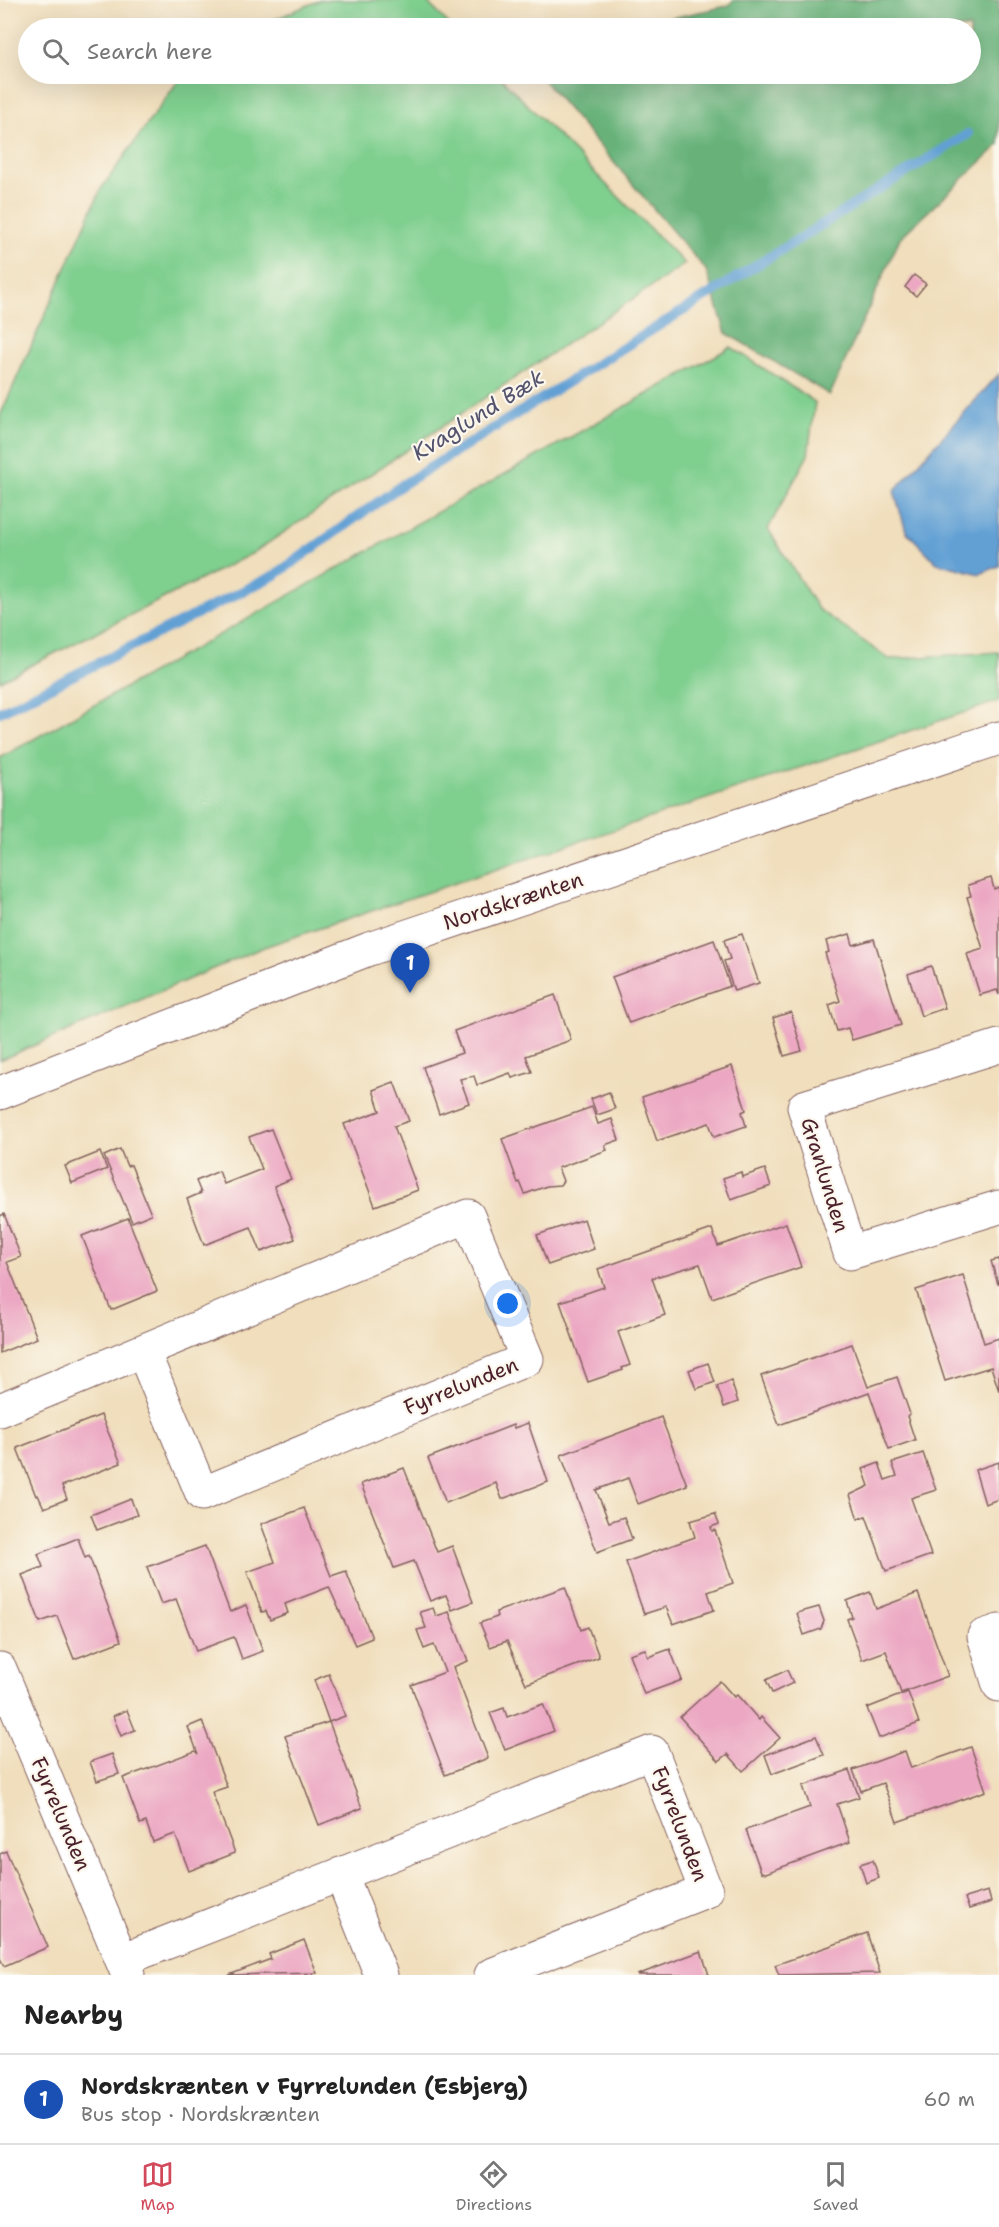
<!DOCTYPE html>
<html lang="en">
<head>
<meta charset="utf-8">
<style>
	:root { --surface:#fff; --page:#f2f2f2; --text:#222; --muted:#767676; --line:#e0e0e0; --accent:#d1495b }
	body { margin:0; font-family:"Shantell Sans",sans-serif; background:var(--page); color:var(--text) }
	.you { position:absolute; left:508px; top:1304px; width:21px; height:21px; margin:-15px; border:4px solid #fff; border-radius:50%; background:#1a73e8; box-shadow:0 0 0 9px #1a73e833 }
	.badge { display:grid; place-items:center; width:39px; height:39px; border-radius:50%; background:var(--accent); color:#fff; font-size:20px; font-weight:700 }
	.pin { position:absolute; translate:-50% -50px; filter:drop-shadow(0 2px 3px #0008) }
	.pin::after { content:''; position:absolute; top:32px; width:21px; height:18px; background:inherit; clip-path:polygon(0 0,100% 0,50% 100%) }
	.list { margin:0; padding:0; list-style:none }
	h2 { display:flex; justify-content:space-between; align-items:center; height:78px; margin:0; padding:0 24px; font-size:26px }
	h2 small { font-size:20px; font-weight:400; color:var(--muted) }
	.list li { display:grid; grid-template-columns:39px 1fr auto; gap:18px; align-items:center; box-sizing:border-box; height:90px; padding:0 24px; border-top:2px solid var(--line) }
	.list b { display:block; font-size:22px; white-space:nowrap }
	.list p { margin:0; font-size:20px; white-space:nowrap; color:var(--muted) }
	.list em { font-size:20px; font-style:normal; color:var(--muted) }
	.icon { flex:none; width:33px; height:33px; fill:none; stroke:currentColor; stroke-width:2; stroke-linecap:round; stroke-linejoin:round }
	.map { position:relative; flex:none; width:999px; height:1975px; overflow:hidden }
	.search { position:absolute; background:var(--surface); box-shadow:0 6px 24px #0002; left:18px; right:18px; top:18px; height:66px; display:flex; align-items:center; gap:15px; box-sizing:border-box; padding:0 21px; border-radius:33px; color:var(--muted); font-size:22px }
	.sheet { height:168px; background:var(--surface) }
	nav { display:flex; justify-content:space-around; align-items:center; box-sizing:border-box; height:84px; border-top:2px solid var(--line); background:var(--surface); font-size:16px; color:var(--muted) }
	nav a { display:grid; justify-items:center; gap:3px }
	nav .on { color:var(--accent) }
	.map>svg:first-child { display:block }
	.green { fill:#7fcf8f; stroke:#64775d; stroke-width:1.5 }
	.forest { fill:#67b27a; stroke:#586852; stroke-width:1.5 }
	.water { fill:#62a0d4; stroke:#566080; stroke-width:1.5 }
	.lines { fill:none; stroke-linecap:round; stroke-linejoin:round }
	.stream { stroke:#62a0d4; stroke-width:10 }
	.building { fill:#eca8c3 }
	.street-casing { stroke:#84625e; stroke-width:35 }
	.secondary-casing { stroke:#84625e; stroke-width:35 }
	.street { stroke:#fff; stroke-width:33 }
	.secondary { stroke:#fff; stroke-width:33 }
	.labels { text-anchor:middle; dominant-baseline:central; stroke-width:4.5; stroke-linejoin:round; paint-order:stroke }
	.street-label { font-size:21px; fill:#4a1f2b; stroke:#fbf7ec }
	.water-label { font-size:22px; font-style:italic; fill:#54536f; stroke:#fbf7ec }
</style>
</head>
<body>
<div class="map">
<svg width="999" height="1975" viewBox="0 0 999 1975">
	<rect width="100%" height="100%" fill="#fbf7ec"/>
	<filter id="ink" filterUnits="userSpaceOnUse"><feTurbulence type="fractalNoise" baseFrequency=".0167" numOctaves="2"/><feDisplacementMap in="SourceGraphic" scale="12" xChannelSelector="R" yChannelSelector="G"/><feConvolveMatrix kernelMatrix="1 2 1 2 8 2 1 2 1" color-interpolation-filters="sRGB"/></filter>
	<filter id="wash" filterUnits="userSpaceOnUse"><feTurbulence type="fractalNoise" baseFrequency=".008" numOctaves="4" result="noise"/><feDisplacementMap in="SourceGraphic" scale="24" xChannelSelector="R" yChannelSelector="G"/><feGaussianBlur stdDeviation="1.35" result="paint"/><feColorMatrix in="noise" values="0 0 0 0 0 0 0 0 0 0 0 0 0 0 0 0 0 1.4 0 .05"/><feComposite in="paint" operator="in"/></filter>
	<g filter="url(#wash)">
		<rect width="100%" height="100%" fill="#f0debc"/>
		<!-- green -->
		<g class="green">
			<polygon points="320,0 425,0 453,28 254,28"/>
			<polygon points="183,74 497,74 685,264 253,553 0,681 0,416 101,189"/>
			<polygon points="731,347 815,402 808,455 768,529 818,609 889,659 999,652 999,701 264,947 0,1060 0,758"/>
		</g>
		<!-- forest -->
		<polygon class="forest" points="734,0 999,0 999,145 900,238 830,395 726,333 706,270 538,74 970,74 970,28 624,28 727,6"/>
		<!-- water -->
		<polygon class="water" points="999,374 999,566 980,574 937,563 906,531 894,491"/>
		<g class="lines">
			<!-- stream -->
			<polyline class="stream" points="0,712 275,575 402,485 968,134"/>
		</g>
		<g id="blocks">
			<!-- building -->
			<g class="building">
				<polygon points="914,275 926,284 916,296 905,287"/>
				<polygon points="991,878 994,889 999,887 999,995 997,990 980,995 967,954 983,949 967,897 971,896 968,885"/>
				<polygon points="742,934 759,983 734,991 724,961 730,959 724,940"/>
				<polygon points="850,934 853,945 874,939 901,1025 852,1040 848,1028 837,1031 829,1005 840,1001 825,953 829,952 826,941"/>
				<polygon points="714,940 730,986 629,1023 612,977"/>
				<polygon points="931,966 945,1008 921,1016 908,974"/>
				<polygon points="555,995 571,1040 526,1056 532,1072 512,1078 510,1073 477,1085 474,1076 460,1079 469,1103 439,1114 423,1067 462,1053 454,1031"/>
				<polygon points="791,1012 802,1051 784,1056 773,1018"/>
				<polygon points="732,1066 746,1110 742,1112 746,1126 714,1137 709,1123 657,1141 642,1097"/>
				<polygon points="394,1082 409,1121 394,1126 418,1190 375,1206 344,1124 380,1111 373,1090"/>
				<polygon points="609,1092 615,1109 597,1115 591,1099"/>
				<polygon points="592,1107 598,1124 612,1119 619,1140 605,1145 607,1150 558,1168 563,1181 560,1185 547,1186 525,1194 520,1182 518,1183 502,1139"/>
				<polygon points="271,1129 291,1179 274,1186 295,1239 261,1252 251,1227 204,1245 187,1199 201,1193 196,1181 219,1171 224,1184 262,1169 249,1137"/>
				<polygon points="120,1149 127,1166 131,1165 151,1214 132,1222 104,1156"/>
				<polygon points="100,1152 107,1169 72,1183 65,1166"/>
				<polygon points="765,1169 771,1186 731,1200 723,1178 741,1172 742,1177"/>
				<polygon points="4,1214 21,1257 7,1262 37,1338 0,1353 0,1216"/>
				<polygon points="128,1218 157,1291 111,1310 82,1236"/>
				<polygon points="584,1219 594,1249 548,1265 537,1235"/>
				<polygon points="786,1223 801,1267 712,1298 700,1264 652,1278 665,1315 618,1332 630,1365 622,1368 623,1370 588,1382 560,1302 604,1287 598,1269 712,1229 718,1246"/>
				<polygon points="999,1259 999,1284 998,1284 991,1261"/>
				<polygon points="963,1275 984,1343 999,1338 999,1391 991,1367 945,1381 916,1290"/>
				<polygon points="852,1344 868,1387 897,1377 910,1414 907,1416 915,1440 889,1449 869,1392 779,1425 761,1376"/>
				<polygon points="708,1363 715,1382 696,1389 689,1370"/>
				<polygon points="731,1381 738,1402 724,1407 717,1386"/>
				<polygon points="101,1415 121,1463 62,1486 67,1499 44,1508 38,1495 36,1496 17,1448"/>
				<polygon points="661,1417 687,1485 638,1504 628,1478 596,1490 609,1522 624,1517 632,1539 597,1552 561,1455"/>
				<polygon points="528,1423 548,1482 502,1499 496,1483 446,1503 428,1458 513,1425 514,1428"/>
				<polygon points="923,1453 936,1490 911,1498 931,1555 886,1571 866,1516 858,1519 850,1495 869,1486 863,1469 879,1463 885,1480 897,1476 892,1463"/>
				<polygon points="999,1462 999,1499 985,1504 975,1470"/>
				<polygon points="404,1468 437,1552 452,1546 473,1602 452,1610 446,1595 430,1601 414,1561 394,1568 361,1484"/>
				<polygon points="131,1499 137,1515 97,1530 91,1515"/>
				<polygon points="304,1508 331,1576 346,1571 372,1638 355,1645 329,1587 285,1604 288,1613 270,1620 266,1611 262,1612 247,1572 275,1562 261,1524"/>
				<polygon points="715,1514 719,1524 711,1527 712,1531 715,1530 733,1583 708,1592 714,1610 673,1624 666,1607 644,1614 626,1562 695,1537 690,1521"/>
				<polygon points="78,1538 85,1558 89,1556 121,1641 74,1659 57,1616 40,1622 22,1575 43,1567 38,1554"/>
				<polygon points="205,1546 230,1612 246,1605 263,1651 242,1659 234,1637 196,1651 176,1599 161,1604 147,1567"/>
				<polygon points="565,1587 581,1630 588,1627 599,1657 526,1684 507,1641 490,1647 480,1623 497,1617 496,1612"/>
				<polygon points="870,1592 876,1609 918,1593 948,1676 901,1693 886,1651 862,1660 847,1619 852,1617 847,1601"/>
				<polygon points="819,1607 824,1621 821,1629 804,1635 797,1613"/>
				<polygon points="433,1608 436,1616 449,1612 468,1661 453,1667 488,1758 445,1775 411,1685 445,1672 434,1645 424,1649 417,1630 426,1628 420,1612"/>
				<polygon points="645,1649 648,1657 670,1649 682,1680 644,1694 629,1654"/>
				<polygon points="787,1670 793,1683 772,1693 766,1680"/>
				<polygon points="329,1674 345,1716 329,1722 314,1680"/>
				<polygon points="720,1681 734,1697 737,1695 759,1720 761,1717 780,1738 743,1771 728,1754 719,1761 680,1717"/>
				<polygon points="908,1692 919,1723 879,1738 867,1708"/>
				<polygon points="543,1704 554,1731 505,1750 490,1713 504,1708 507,1717"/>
				<polygon points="127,1710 135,1730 121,1736 113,1716"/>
				<polygon points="202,1721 227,1787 212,1792 235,1853 189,1871 175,1834 153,1842 146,1822 140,1824 123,1778 195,1751 198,1754 188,1727"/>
				<polygon points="329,1722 362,1808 319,1825 285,1736"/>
				<polygon points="816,1736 824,1755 772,1774 765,1755"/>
				<polygon points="971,1747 986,1791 897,1822 883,1783 861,1791 853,1770 905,1751 911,1768"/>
				<polygon points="112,1754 119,1774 97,1781 90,1762"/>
				<polygon points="849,1770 859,1797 837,1804 850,1842 766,1873 761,1872 746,1830 810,1807 803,1786"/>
				<polygon points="6,1851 48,1947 4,1966 0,1958 0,1854"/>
				<polygon points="873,1860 879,1878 866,1883 860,1864"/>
				<polygon points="988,1891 991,1902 969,1909 965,1898"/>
				<polygon points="867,1933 880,1973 779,1975 775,1965"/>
				<polygon points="304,1940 317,1973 229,1975 271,1959 269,1954"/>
				<polygon points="701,1951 709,1975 637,1975"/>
			</g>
		</g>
	</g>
	<g filter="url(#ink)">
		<use href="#blocks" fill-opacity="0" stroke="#84625e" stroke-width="1.5"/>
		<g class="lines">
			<!-- street casing -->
			<g class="street-casing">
				<g id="street">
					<polyline points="999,1046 804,1107 850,1253 999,1207"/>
					<polyline points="0,1410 468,1216 527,1359 202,1494 143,1351"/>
					<polyline points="999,1631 984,1636 999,1685"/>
					<polyline points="0,1669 128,1975"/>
					<polyline points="341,1874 381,1975"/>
					<polyline points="122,1960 652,1752 706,1891 491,1975"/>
				</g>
			</g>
			<!-- secondary casing -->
			<g class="secondary-casing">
				<polyline id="secondary" points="0,1093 369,949 999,738"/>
			</g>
			<!-- street -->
			<use href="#street" class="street"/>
			<!-- secondary -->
			<use href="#secondary" class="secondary"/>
		</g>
	</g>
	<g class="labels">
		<!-- street labels -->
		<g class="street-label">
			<text transform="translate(513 901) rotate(-18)">Nordskrænten</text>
			<text transform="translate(825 1175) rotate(73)">Granlunden</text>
			<text transform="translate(461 1386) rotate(-22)">Fyrrelunden</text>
			<text transform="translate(61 1814) rotate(67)">Fyrrelunden</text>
			<text transform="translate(680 1824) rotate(69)">Fyrrelunden</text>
		</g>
		<!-- water labels -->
		<g class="water-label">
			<text transform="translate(478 415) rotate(-32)">Kvaglund Bæk</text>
		</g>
	</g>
</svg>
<div class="you"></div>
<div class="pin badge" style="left:410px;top:993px;background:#1a4fb4">1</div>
<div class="search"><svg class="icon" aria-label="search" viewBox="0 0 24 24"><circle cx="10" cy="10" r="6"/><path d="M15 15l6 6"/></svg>Search here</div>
</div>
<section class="sheet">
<h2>Nearby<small></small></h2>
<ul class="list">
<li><span class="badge" style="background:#1a4fb4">1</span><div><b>Nordskrænten v Fyrrelunden (Esbjerg)</b><p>Bus stop · Nordskrænten</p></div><em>60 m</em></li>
</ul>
</section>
<nav>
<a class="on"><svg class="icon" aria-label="map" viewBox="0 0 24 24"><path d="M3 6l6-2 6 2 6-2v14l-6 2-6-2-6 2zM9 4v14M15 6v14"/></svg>Map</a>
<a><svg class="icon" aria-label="directions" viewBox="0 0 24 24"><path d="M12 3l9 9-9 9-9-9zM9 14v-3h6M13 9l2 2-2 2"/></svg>Directions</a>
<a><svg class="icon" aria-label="saved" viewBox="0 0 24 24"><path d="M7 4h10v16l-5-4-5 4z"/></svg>Saved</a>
</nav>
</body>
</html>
